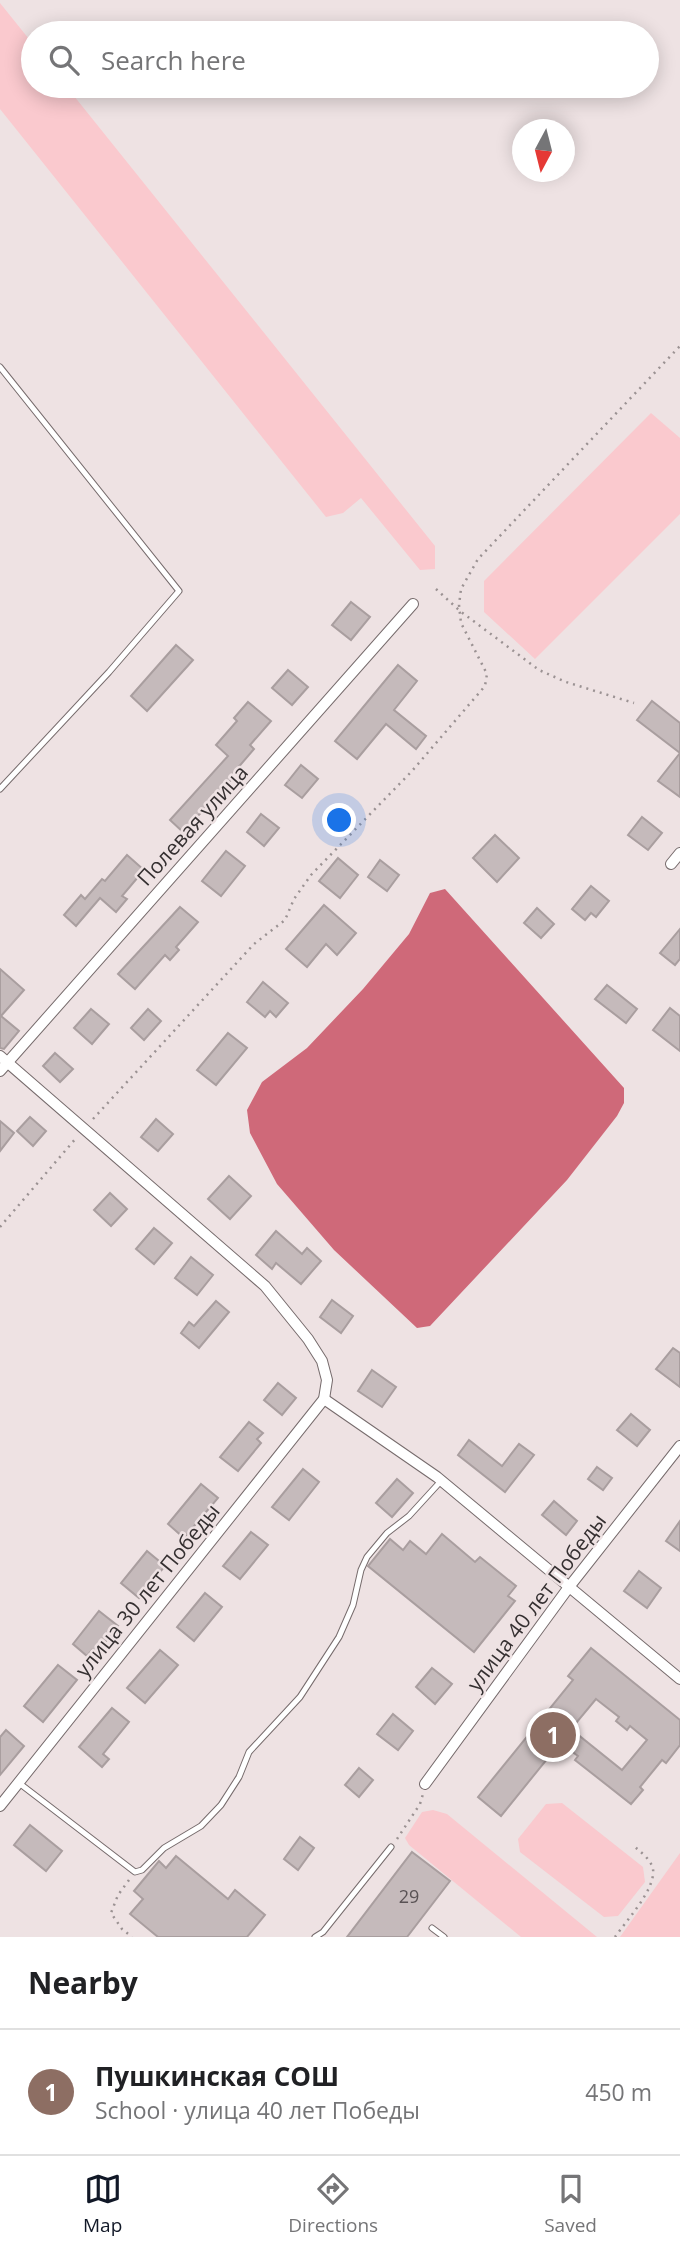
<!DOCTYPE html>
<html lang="en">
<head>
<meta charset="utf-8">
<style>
	:root { --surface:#fff; --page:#f2f2f2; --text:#202124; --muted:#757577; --line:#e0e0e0; --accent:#111827 }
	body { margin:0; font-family:"Open Sans",sans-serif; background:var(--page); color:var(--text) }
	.compass { position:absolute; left:512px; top:119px; width:63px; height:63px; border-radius:50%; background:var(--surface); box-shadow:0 4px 18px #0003; rotate:187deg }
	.you { position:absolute; left:340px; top:821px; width:24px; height:24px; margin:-18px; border:5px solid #fff; border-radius:50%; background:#1a73e8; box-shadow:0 0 0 10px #1a73e833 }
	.badge { display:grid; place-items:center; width:46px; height:46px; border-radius:50%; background:var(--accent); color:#fff; font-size:23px; font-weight:700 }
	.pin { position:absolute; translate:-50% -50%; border:4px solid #fff; box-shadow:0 2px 7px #0006 }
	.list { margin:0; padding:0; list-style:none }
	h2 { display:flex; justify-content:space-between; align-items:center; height:91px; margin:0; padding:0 28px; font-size:30px }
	h2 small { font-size:23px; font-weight:400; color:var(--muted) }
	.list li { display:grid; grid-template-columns:46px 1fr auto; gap:21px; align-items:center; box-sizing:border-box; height:126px; padding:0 28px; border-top:2px solid var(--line) }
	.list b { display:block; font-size:26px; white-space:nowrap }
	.list p { margin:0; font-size:23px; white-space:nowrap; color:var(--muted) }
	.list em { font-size:23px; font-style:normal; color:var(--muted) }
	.icon { flex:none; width:38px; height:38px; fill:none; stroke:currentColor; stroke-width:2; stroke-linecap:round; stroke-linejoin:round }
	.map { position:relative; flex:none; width:680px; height:1937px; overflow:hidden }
	.search { position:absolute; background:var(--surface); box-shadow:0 4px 18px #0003; left:21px; right:21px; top:21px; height:77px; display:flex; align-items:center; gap:18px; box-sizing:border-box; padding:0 24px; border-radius:38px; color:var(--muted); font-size:26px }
	.sheet { height:217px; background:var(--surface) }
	nav { display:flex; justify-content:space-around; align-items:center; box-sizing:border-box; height:98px; border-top:2px solid var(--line); background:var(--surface); font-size:19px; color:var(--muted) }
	nav a { display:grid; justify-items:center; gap:4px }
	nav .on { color:var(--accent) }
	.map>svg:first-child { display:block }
	.green { fill:#fac9ce }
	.water { fill:#cf6979 }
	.building { fill:#c5babb; stroke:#a99e9f; stroke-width:2; fill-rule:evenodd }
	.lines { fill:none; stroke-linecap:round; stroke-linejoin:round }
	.service-casing { stroke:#766b6c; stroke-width:7 }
	.minor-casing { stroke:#766b6c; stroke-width:12 }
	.path { stroke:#9b9293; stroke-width:2.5; stroke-dasharray:2 5; stroke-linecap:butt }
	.service { stroke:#fff; stroke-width:5 }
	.minor { stroke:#fff; stroke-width:10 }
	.labels { text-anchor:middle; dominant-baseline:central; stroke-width:5; stroke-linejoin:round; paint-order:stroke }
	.number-label { font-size:18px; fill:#595254 }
	.street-label { font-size:21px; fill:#353031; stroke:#eee2e3 }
</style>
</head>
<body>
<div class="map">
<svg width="680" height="1937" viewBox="0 0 680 1937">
	<rect width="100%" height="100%" fill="#eee2e3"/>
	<!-- green -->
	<g class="green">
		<polygon points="0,3 33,44 33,86 66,86 435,546 435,569 420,570 361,498 343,513 326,517 0,109"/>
		<polygon points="651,413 680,438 680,514 535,659 484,612 484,581"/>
		<polygon points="562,1803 643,1867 645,1882 618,1916 604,1917 520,1852 518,1839 546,1804"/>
		<polygon points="433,1810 447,1814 597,1937 521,1937 409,1845 405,1838 422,1812"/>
		<polygon points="680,1853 680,1937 620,1937"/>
	</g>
	<!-- water -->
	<polygon class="water" points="445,889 624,1088 624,1103 617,1116 567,1180 430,1326 417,1328 334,1250 277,1184 250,1133 247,1110 262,1082 307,1048 363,989 409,934 430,893"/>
	<!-- building -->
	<g class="building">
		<polygon points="351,602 370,617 351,640 332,625"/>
		<polygon points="176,645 193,660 147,711 131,696"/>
		<polygon points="398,665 417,681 394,710 426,736 416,749 386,724 357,759 335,741"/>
		<polygon points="288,670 308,687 292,705 272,688"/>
		<polygon points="652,701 680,723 680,797 658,781 680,753 637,720"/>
		<polygon points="248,702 271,721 250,745 254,749 230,777 232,779 183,832 170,820 228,756 216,745 237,721 234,718"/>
		<polygon points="301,765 318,779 302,798 285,785"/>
		<polygon points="261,814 279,828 264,846 247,832"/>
		<polygon points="642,817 662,833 648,850 628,835"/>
		<polygon points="495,835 519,858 497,882 473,858"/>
		<polygon points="226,851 245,866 221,896 202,881"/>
		<polygon points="127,855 144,870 122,896 127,899 116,912 100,898 76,926 64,915 81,895 85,899 102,879 105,881"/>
		<polygon points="338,858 358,875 340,898 319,881"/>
		<polygon points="380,860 399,875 387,891 368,877"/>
		<polygon points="591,886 609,901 596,917 591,913 585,920 572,909"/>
		<polygon points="324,905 356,933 337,955 326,944 307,967 286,949"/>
		<polygon points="180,907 198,922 176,947 179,950 170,960 165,955 135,989 118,974"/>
		<polygon points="537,908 554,924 541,938 524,923"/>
		<polygon points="680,929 680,959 675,965 660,953"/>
		<polygon points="0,969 24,990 1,1016 19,1031 4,1049 0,1048"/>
		<polygon points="263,982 288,1003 276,1017 270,1011 265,1017 247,1002"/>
		<polygon points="607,985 637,1009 626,1023 595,999"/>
		<polygon points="670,1008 680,1016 680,1051 653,1030"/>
		<polygon points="91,1009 109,1024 92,1044 74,1028"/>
		<polygon points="148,1009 161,1021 144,1040 131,1028"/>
		<polygon points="228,1033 247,1048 216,1085 197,1070"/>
		<polygon points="55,1053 73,1069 60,1082 43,1066"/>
		<polygon points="30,1117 46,1131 33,1146 17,1131"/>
		<polygon points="156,1119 173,1134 158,1151 141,1137"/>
		<polygon points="0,1121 14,1133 0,1151"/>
		<polygon points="229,1176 251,1196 230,1219 208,1199"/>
		<polygon points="110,1193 127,1209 111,1226 94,1210"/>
		<polygon points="154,1228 172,1243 154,1264 136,1249"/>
		<polygon points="276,1231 302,1254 307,1248 321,1261 301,1284 276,1263 272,1269 256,1255"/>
		<polygon points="191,1257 213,1275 197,1295 175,1278"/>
		<polygon points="332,1300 353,1316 341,1333 320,1317"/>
		<polygon points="216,1301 229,1312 199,1348 181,1333 189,1322 194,1326"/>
		<polygon points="673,1348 680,1353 680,1387 656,1369"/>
		<polygon points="372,1370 396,1387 382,1407 358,1391"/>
		<polygon points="278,1383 296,1398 282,1415 264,1400"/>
		<polygon points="631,1414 650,1430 637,1446 617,1430"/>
		<polygon points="249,1422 263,1433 257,1439 261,1443 238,1471 220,1457"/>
		<polygon points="469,1440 502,1466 519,1444 534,1455 505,1492 458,1455"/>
		<polygon points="597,1467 612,1478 603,1490 588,1479"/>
		<polygon points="303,1469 319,1482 289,1520 272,1507"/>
		<polygon points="397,1479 413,1493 392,1517 376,1503"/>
		<polygon points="201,1484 218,1498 184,1538 168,1524"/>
		<polygon points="554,1501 577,1521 566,1535 542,1515"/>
		<polygon points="680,1521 680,1551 666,1541"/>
		<polygon points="251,1532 268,1545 240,1579 223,1566"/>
		<polygon points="442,1534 475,1562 480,1557 516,1586 508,1596 515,1601 474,1652 368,1566 390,1539 403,1550 410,1541 426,1554"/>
		<polygon points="147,1551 165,1566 139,1598 121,1583"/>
		<polygon points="639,1571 661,1588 647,1608 624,1591"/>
		<polygon points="205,1593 222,1607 194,1641 177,1627"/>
		<polygon points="99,1611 118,1626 96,1654 92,1650 87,1656 73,1644"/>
		<path d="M591,1648L680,1720V1745L666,1763L662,1760L640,1787L643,1790L631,1804L575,1760L578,1756L560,1743L501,1816L478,1797L573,1680L568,1676ZM596,1699L619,1717L616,1721L627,1730L630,1726L647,1740L622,1770L571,1729Z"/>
		<polygon points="160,1650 178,1665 145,1703 127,1688"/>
		<polygon points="58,1665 77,1680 43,1722 24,1706"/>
		<polygon points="432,1668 452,1684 435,1704 416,1687"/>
		<polygon points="112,1708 129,1722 103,1754 109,1759 102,1767 79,1747"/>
		<polygon points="393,1714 413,1731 398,1750 377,1734"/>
		<polygon points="6,1730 24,1746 0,1775 0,1737"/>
		<polygon points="359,1768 373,1780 359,1797 345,1785"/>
		<polygon points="30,1825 62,1851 46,1871 14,1845"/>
		<polygon points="300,1837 314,1848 298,1870 284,1859"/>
		<polygon points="412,1852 450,1881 407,1937 347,1937"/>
		<polygon points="176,1856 228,1899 235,1890 265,1915 247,1937 158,1937 130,1914 143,1899 134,1891 159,1861 166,1868"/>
	</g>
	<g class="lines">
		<!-- service casing -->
		<g class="service-casing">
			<g id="service">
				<polyline points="0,367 179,591 109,672 0,789"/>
				<polyline points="19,1783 135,1872 142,1870 164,1848 201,1826 221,1805 239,1777 249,1752 300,1697 339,1637 353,1605 361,1570 367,1557 387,1533 409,1516 441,1481"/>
				<polyline points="432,1928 444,1937"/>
				<polyline points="315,1937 323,1932 391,1847"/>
			</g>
		</g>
		<!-- minor casing -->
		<g class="minor-casing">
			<g id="minor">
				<polyline points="671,864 680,853"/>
				<polyline points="0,1056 265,1286 308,1339 322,1361 327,1380 324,1399 0,1806"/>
				<polyline points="0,1071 413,604"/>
				<polyline points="324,1399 437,1477 680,1679"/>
				<polyline points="425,1784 569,1587 680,1446"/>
			</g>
		</g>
		<!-- path -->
		<g class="path">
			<polyline points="436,589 460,611 539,670 566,682 634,703"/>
			<polyline points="93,1119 254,944 285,920 294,899 311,875 412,771 485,686 487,674 461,623 459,605 461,589 478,559 680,346"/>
			<polyline points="0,1227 77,1137"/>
			<polyline points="397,1839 420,1804 423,1794"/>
			<polyline points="129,1880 118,1895 111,1913 122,1929 132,1937"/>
			<path d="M615,1937C626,1921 656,1889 653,1869C651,1860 642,1853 635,1847"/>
		</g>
		<!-- service -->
		<use href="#service" class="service"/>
		<!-- minor -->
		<use href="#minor" class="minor"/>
	</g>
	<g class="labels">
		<!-- number labels -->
		<g class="number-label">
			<text x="409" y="1896">29</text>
		</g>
		<!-- street labels -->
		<g class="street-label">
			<text transform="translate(192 825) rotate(-48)">Полевая улица</text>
			<text transform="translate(147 1590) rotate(-51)">улица 30 лет Победы</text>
			<text transform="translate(536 1602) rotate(-53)">улица 40 лет Победы</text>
		</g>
	</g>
</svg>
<svg class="compass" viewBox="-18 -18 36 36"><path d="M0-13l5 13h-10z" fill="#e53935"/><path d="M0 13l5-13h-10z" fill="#757577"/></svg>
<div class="you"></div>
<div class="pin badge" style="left:553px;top:1735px;background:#8d6e63">1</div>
<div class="search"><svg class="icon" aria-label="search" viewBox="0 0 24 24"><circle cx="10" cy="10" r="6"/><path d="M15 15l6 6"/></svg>Search here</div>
</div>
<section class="sheet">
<h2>Nearby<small></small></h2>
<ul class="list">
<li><span class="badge" style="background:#8d6e63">1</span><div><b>Пушкинская СОШ</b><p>School · улица 40 лет Победы</p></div><em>450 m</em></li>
</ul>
</section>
<nav>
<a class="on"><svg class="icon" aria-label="map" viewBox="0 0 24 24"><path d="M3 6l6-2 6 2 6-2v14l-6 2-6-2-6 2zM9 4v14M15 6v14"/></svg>Map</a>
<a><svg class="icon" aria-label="directions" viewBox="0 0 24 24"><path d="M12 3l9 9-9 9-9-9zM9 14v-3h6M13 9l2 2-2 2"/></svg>Directions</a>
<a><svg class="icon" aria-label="saved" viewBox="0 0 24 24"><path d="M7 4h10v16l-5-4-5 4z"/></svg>Saved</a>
</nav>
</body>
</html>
